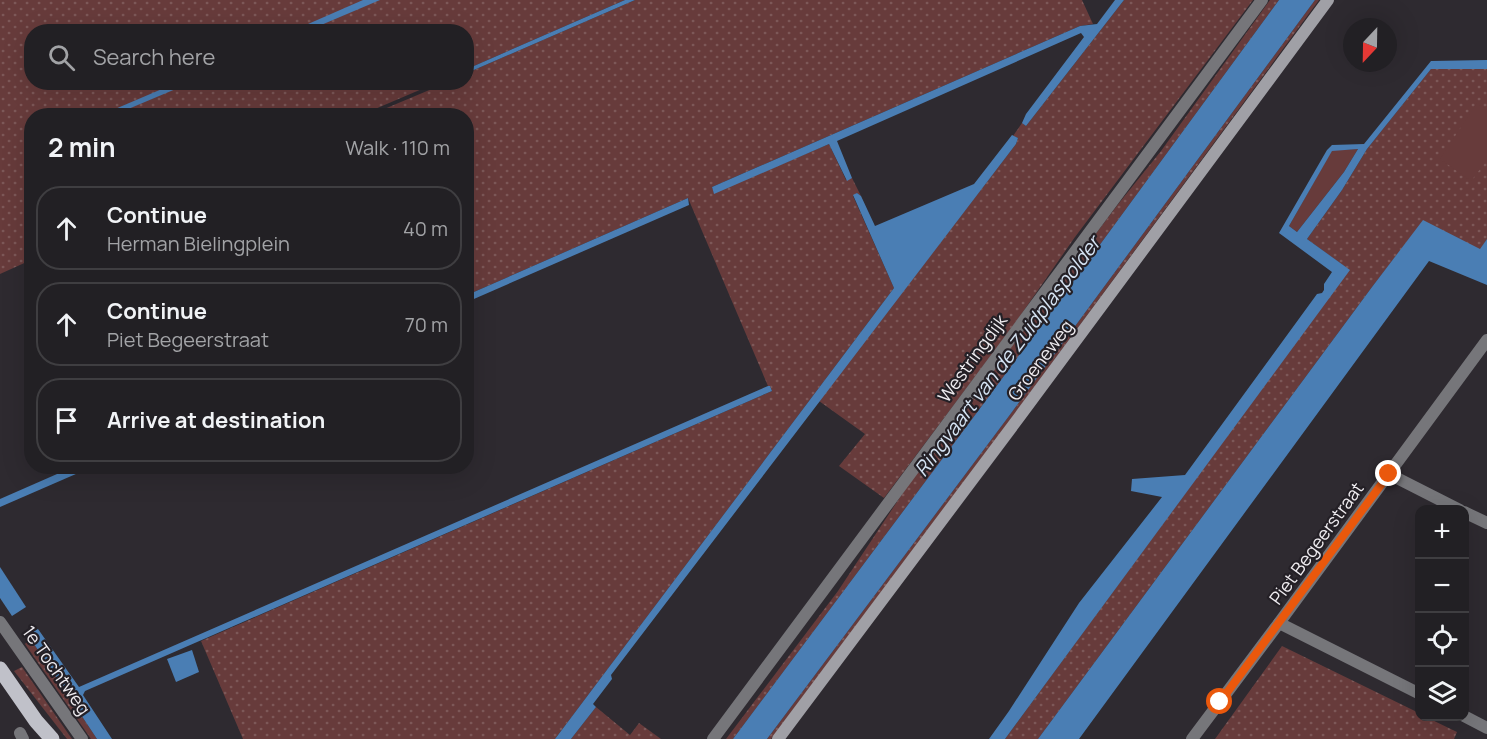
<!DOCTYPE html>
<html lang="en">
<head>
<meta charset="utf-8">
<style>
	:root { --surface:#222024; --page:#2a282c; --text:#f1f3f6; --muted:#a2a3a6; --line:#3f3e41 }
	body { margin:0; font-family:Manrope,sans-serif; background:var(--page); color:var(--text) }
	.controls { position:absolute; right:18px; bottom:18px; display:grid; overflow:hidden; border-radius:12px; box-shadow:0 6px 24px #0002 }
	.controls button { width:54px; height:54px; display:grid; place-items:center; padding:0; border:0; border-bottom:2px solid var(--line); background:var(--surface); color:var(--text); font:30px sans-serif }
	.compass { position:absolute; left:1343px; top:18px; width:54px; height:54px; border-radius:50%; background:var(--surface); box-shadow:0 6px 24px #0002; rotate:202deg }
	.stop { position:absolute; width:18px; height:18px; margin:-14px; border:4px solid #ea580c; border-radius:50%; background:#fff }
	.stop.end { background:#ea580c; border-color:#fff; box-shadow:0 2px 6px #0008 }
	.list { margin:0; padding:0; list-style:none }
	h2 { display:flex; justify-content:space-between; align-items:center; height:78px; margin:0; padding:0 24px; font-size:26px }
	h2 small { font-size:20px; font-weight:400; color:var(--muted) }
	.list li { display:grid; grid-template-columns:39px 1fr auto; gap:18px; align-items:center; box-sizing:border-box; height:84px; margin:0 12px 12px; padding:0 12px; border:2px solid var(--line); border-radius:24px }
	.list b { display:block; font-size:22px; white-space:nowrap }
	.list p { margin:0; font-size:20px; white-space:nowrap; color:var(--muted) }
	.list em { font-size:20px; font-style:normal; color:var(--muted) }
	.icon { flex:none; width:33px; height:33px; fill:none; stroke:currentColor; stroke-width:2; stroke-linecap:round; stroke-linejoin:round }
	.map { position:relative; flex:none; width:1487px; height:739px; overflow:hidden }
	.search { position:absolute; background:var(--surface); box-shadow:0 6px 24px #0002; left:24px; top:24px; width:450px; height:66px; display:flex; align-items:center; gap:15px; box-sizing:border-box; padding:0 21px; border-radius:24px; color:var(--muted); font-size:22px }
	.panel { position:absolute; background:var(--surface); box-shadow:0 6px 24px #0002; left:24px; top:108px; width:450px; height:366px; border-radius:24px }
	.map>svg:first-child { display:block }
	.grass { fill:url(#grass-dots) }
	.garden { fill:#673b3b }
	.water { fill:#4a7eb4; fill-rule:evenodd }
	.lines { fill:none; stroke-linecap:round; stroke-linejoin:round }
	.street { stroke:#76767a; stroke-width:12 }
	.secondary { stroke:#a0a0a6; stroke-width:12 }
	.primary { stroke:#c0c1c9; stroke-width:15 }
	.route { stroke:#ea580c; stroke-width:8 }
	.labels { text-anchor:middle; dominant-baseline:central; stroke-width:4.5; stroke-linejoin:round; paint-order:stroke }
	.street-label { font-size:18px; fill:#efecf0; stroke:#242026 }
	.water-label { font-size:20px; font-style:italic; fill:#d5e3f3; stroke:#242026 }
</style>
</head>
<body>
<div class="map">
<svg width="1487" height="739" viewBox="0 0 1487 739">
	<defs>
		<pattern id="grass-dots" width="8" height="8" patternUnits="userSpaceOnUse" patternTransform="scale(1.5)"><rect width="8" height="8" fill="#673b3b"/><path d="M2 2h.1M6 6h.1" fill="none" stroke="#7d5858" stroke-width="1.8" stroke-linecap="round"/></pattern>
	</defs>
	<rect width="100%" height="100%" fill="#2e2a30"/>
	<!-- grass -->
	<g class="grass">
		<polygon points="0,0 625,0 467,69 466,32 32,32 32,82 436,83 361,115 32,116 31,260 0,274"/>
		<polygon points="635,0 1082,0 1093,24 1080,26 712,187 714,193 829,144 846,180 852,178 861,196 857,193 853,196 894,288 555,739 243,739 201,641 772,391 770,386 768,386 688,198 467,295 466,116 370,115 446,83 466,82 467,73"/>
		<polygon points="1124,0 1253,0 1075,237 1013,326 884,498 839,466 865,434 819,401 1016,144 1018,138 1013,136 1022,123 1026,126"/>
		<polygon points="1270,0 1279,0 987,399 733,739 726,739 838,591 920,467 1119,203 1161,151"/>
		<polygon points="1315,0 1319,0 1021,405 771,739 767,739 1009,416"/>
		<polygon points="1431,69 1487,69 1487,239 1480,250 1423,221 1372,287 1038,739 1005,739 1349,270 1307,239 1342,190 1367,149"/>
		<polygon points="30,638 97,739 91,739 25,644"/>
		<polygon points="1282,646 1419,713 1420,716 1426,717 1457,732 1454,739 1215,739"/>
		<polygon points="22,667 72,739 67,739 14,671"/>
		<polygon points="596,707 630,735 639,723 661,739 571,739"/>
	</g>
	<!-- garden -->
	<g class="garden">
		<polygon points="1477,103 1487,110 1487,160 1471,181 1440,159"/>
		<polygon points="1358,149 1344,172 1297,232 1289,226 1332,150"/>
	</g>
	<!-- water -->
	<g class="water">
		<polygon points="363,0 380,0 307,31 292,31"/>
		<polygon points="625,0 635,0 467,73 467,69"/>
		<polygon points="1115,0 1124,0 1026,126 1022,123 1026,114 1084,37 1081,33 837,141 852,178 847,181 829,144 714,194 712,187 1080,26 1097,24"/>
		<polygon points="1279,0 1315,0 1009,416 767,739 733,739 987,399"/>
		<path d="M1487,60V69H1431L1367,149L1342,190L1307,239L1350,270L1005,739H989L1009,711L1079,603L1162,497L1131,491L1132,479L1185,475L1317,294L1322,293L1324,290V284L1332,272L1279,233L1327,150L1332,145L1364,144L1431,61ZM1358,149L1344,172L1297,232L1289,226L1332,151Z"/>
		<polygon points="176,83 190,83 114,115 101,115"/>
		<polygon points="1012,135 1018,138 1016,144 611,675 612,679 593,704 596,707 571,739 555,739 894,288 853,195 857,193 861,196 875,226 974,184"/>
		<polygon points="688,198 689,205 467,302 467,295"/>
		<polygon points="1423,220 1480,249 1487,239 1487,285 1429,261 1079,739 1038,739 1372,287"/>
		<polygon points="768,386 770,386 772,391 85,691 83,695 112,739 97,739 30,638 32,632 38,629 79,687"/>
		<polygon points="73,467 92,467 0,507 0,499"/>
		<polygon points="0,567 26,607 12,616 0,598"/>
		<polygon points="192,650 199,672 176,682 167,659"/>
	</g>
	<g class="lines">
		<!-- street -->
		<g class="street">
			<polyline points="1389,474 1460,510"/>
			<polyline points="1464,512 1487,523"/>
			<polyline points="0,622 82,739"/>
			<polyline points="1279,623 1487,340"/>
			<polyline points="1464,716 1487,728"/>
			<polyline points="20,733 23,739"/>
			<polyline points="713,739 1262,0"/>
			<polyline points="1192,739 1279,623 1420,694"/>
		</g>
		<!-- secondary -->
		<polyline class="secondary" points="778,739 1020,416 1328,0"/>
		<!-- primary -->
		<polyline class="primary" points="0,669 36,721 52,739"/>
	</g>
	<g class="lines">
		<!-- route -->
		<polyline class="route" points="1220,702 1389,474"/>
	</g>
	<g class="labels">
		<!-- street labels -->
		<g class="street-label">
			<text transform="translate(972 358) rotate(-54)">Westringdijk</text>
			<text transform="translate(1040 360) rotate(-53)">Groeneweg</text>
			<text transform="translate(1316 543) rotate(-54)">Piet Begeerstraat</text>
			<text transform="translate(57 670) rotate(55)">1e Tochtweg</text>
		</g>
		<!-- water labels -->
		<g class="water-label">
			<text transform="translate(1007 356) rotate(-53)">Ringvaart van de Zuidplaspolder</text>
		</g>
	</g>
</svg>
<div class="controls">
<button>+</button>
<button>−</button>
<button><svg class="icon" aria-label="locate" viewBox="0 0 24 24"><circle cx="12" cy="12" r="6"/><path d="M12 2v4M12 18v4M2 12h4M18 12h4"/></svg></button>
<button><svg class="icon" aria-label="layers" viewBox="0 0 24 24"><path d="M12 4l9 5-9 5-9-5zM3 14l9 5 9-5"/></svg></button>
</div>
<svg class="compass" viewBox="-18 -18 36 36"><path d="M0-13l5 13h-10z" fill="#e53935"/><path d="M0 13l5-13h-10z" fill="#a2a3a6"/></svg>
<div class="stop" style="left:1220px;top:702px"></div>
<div class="stop end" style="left:1389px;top:474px"></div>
<div class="search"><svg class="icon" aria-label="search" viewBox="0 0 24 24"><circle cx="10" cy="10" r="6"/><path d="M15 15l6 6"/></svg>Search here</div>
<section class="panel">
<h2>2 min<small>Walk · 110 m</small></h2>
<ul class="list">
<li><svg class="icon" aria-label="ahead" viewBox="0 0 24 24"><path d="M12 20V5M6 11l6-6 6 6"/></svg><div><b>Continue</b><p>Herman Bielingplein</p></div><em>40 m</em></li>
<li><svg class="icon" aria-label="ahead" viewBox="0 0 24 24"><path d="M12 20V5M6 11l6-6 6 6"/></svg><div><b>Continue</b><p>Piet Begeerstraat</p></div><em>70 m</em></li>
<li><svg class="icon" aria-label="arrive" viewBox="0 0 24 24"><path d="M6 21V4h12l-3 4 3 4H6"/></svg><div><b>Arrive at destination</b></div></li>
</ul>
</section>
</div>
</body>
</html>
